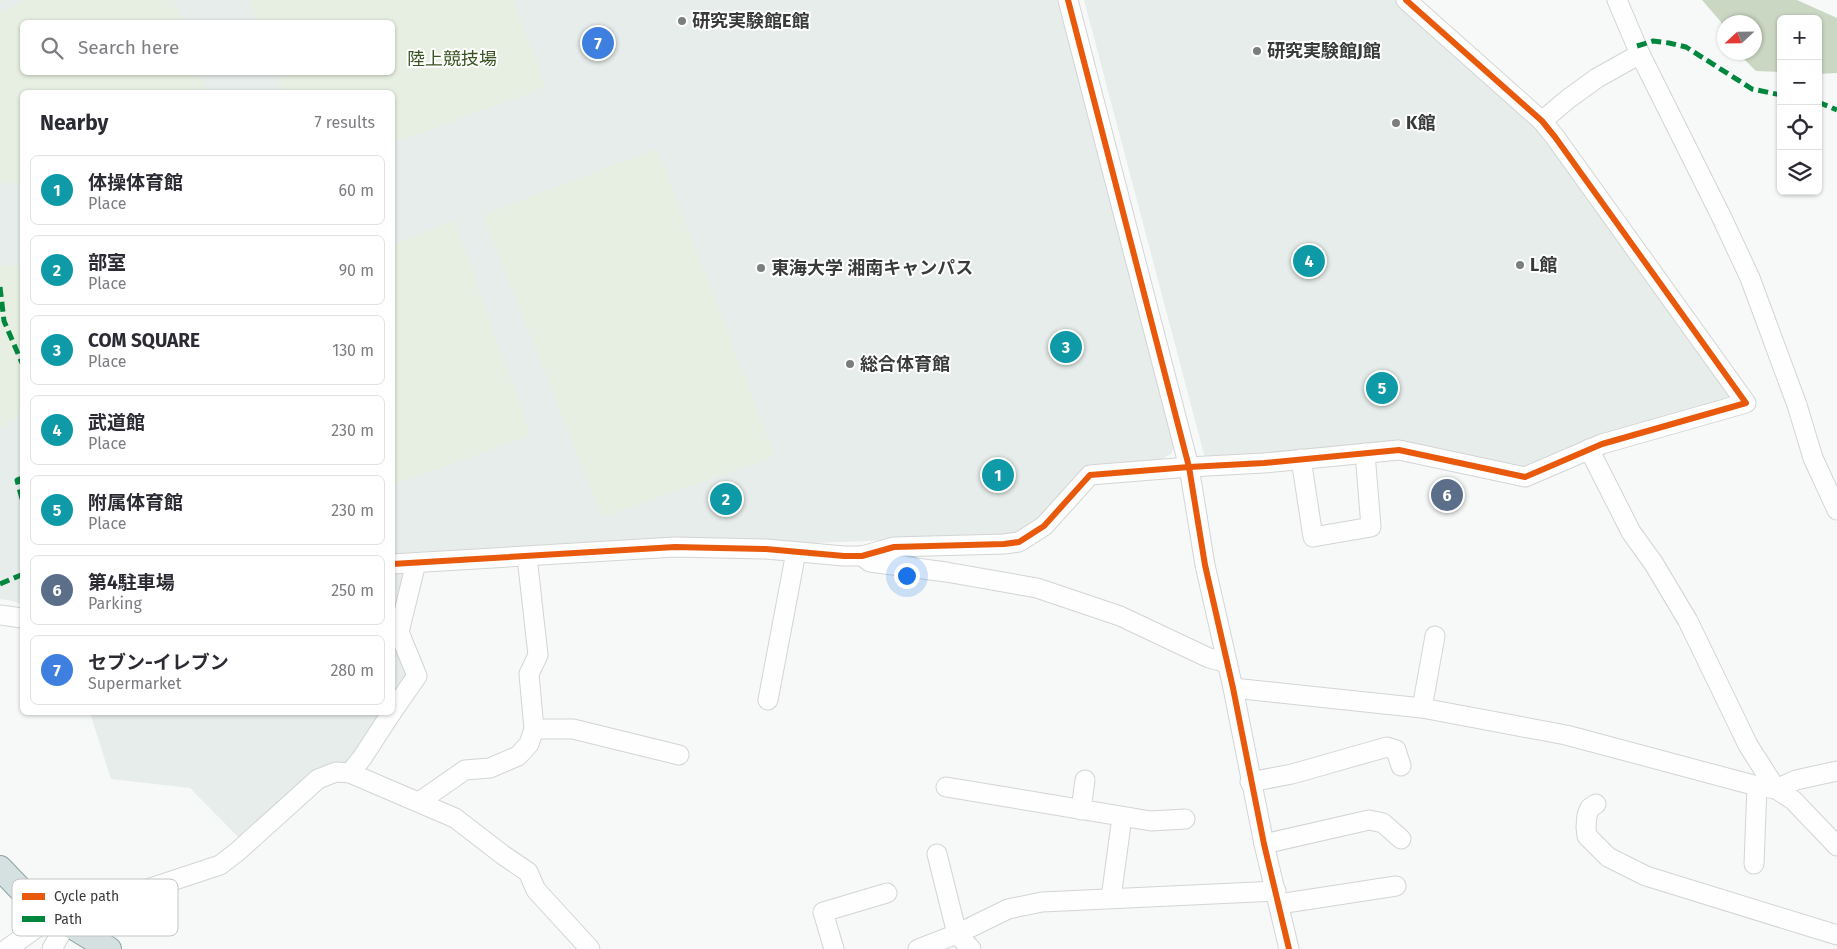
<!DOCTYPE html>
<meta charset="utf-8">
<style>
body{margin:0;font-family:"Fira Sans","Noto Sans JP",sans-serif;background:#f7f7f7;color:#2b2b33}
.controls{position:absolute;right:15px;top:15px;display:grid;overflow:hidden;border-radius:8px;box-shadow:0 1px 4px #0004}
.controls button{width:45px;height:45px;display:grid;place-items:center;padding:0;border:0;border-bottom:1px solid #e1e1e2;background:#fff;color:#2b2b33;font:25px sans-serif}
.compass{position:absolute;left:1717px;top:15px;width:45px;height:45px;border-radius:50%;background:#fff;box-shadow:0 1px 4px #0004;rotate:248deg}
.you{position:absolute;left:906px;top:575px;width:18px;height:18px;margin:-12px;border:4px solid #fff;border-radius:50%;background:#1a73e8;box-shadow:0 0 0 8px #1a73e833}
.badge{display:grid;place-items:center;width:32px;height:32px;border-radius:50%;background:#7c7e7c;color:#fff;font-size:16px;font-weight:700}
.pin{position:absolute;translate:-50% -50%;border:2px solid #fff;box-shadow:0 1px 5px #0006}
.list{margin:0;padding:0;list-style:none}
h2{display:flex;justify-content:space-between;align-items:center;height:65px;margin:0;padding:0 20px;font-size:21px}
h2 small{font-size:16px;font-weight:400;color:#7c7c81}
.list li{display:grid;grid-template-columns:32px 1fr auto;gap:15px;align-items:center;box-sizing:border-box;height:70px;margin:0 10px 10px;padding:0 10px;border:1px solid #e1e1e2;border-radius:8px}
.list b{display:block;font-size:19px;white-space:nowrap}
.list p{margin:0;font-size:16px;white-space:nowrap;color:#7c7c81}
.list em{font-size:16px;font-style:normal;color:#7c7c81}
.icon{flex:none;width:28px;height:28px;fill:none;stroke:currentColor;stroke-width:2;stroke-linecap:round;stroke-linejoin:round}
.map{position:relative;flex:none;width:1837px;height:949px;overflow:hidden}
.search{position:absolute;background:#fff;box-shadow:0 1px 4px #0004;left:20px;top:20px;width:375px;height:55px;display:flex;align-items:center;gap:12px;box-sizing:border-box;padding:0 18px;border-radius:8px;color:#7c7c81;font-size:19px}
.panel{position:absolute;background:#fff;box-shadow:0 1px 4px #0004;left:20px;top:90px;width:375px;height:625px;border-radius:8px}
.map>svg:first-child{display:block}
</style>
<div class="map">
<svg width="1837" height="949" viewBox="0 0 1837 949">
<rect width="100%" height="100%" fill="#f7f9f8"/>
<g fill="#e6edea" fill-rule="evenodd">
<path d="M0,0h1057l119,444 -5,10 -9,5 -72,11 -52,52 -16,10 -19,4 -191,7 -138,-4 -281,17 -1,-464h-370v512l-14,-4 -8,-1zM22,22h370v50h-370z"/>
<polygon points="1084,0 1396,0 1538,121 1733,390 1727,407 1530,470 1397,444 1205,458"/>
<polygon points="412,571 398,617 418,670 370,759 344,766 243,842 190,788 111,779 90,713 392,712 393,573"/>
</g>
<g fill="#e6efe1">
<polygon points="22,0 174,0 182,22 22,22 22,72 200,73 207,92 22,92 22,185 0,182 0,12 8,10"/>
<polygon points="250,0 513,0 545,87 393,143 392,92 284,92 277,73 392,72 392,22 258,22"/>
<polygon points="657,149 775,456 602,517 483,215"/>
<polygon points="454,221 531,435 393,485 393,244"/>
<polygon points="0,265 22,265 22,411 0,430"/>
</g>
<polygon fill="#cad7c3" points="1702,0 1797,0 1837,18 1837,73 1818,74 1818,19 1781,19 1781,72 1756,71 1738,53 1754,52 1754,22 1724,22 1724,31 1721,22"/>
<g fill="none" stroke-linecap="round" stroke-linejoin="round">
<g stroke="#d3d4d4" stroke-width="21">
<g id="minor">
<polyline points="1068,0 1189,467 1205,565 1233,688 1264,844 1289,949"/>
<polyline points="1617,0 1640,54 1722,218 1750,278 1797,405 1813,458 1837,510"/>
<polyline points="1542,121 1568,99 1597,78 1640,54"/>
<polyline points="1589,449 1631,532 1654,564 1688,621 1748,745 1776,789"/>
<polyline points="1301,459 1313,537 1371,527 1365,453"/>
<polyline points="862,556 870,562 946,572 1037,588 1120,616 1209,658 1227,663"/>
<polyline points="392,564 675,547 766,549 844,556 862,556 894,547 1004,544 1019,542 1044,526 1090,475 1189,467 1264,463 1399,450 1525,477 1602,444 1746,403 1555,137 1542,121 1406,0"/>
<polyline points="0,615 22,618"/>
<polyline points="1233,688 1422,708 1566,735 1757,786 1776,789 1793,800 1837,846"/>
<polyline points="768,700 796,552"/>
<polyline points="1422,708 1435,636"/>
<polyline points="392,712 417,676 399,632 416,563"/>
<polyline points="534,729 573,729 679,755"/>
<polyline points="350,773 362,758 392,712"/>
<polyline points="1250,782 1292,774 1387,747 1396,750 1401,766"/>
<polyline points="946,787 1151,821 1185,819"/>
<polyline points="1776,789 1796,780 1837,771"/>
<polyline points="419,802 465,770 490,768 518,756 529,744 534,729 529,674 538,655 527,557"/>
<polyline points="1596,804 1590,808 1587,815 1586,827 1587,836 1608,857 1646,876 1837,935"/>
<polyline points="1081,810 1085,780"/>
<polyline points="1264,844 1369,820 1383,823 1401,839"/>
<polyline points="937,854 957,934 971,949"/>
<polyline points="1754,864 1757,786"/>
<polyline points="1111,898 1122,817"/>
<polyline points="1279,904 1396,886"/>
<polyline points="7,949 43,923 50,913"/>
<polyline points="52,949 66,924 87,909 220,865 237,852 318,779 336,772 350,773 455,818 503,855 528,872 536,890 590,949"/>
<polyline points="834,949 823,912 887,893"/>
<polyline points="918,949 957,934 1008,909 1042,902 1276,891"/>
</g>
</g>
<g stroke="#8da3a2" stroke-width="26">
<polyline id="major" points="0,868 22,891 50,913 109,949"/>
</g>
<use href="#minor" stroke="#fefefe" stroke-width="19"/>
<use href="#major" stroke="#d5e0e0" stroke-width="24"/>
<g stroke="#00873e" stroke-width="5" stroke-dasharray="10 5" stroke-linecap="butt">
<polyline points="1637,46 1653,41 1669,43 1686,47 1752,89 1781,95"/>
<polyline points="1818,102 1837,110"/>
<polyline points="0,287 4,321 22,363"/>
<polyline points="22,478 17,480 22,499"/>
<polyline points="0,584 21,575"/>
</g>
<g stroke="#fff" stroke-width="9">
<g id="cycleway">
<polyline points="1068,0 1189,467 1205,565 1233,688 1264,844 1289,949"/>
<polyline points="392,564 675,547 766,549 844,556 862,556 894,547 1004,544 1019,542 1044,526 1090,475 1189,467 1264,463 1399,450 1525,477 1602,444 1746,403 1555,137 1542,121 1406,0"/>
</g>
</g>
<use href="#cycleway" stroke="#e8590c" stroke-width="6"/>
</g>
<g fill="#7c7e7c" stroke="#fff" stroke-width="2">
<circle cx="682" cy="21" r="5"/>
<circle cx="1257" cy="51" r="5"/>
<circle cx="1396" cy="123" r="5"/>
<circle cx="1520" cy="265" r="5"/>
<circle cx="761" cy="268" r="5"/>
<circle cx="850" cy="364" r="5"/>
</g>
<g text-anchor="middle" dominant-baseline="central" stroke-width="4" stroke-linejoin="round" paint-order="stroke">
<g font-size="18" font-weight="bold" fill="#393b3a" stroke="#fff" text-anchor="start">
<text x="692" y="21">研究実験館E館</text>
<text x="1267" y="51">研究実験館J館</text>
<text x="1406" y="123">K館</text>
<text x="1530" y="265">L館</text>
<text x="771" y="268">東海大学 湘南キャンパス</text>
<text x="860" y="364">総合体育館</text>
</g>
<g font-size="18" fill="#37531f" stroke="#fff">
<text x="452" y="59">陸上競技場</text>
</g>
</g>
<rect x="12" y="879" width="166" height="57" rx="8" fill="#fff" stroke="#c4c4c4" stroke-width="1"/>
<rect x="22" y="893" width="23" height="7" fill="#e8590c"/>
<rect x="22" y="916" width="23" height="6" fill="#00873e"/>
<g font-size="14" fill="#393b3a">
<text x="54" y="901">Cycle path</text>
<text x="54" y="924">Path</text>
</g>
</svg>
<div class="controls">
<button>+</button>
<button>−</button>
<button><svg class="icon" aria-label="locate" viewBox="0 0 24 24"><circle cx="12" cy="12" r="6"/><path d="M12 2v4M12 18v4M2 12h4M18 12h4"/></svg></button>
<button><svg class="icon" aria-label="layers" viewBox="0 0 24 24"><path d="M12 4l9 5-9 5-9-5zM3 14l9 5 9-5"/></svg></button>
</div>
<svg class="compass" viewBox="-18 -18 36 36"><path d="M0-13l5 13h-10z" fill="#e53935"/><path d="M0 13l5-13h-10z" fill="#7c7c81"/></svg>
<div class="you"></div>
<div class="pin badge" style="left:998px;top:475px;background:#0f9aa8">1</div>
<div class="pin badge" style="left:726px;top:499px;background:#0f9aa8">2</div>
<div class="pin badge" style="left:1066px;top:347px;background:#0f9aa8">3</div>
<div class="pin badge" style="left:1309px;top:261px;background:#0f9aa8">4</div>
<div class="pin badge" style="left:1382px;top:388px;background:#0f9aa8">5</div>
<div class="pin badge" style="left:1447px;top:495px;background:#5c6f8a">6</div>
<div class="pin badge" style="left:598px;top:43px;background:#3f7fe0">7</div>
<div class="search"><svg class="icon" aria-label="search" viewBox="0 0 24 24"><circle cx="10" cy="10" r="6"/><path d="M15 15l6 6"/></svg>Search here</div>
<section class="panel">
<h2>Nearby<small>7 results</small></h2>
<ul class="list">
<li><span class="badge" style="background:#0f9aa8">1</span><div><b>体操体育館</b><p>Place</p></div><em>60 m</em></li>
<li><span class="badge" style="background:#0f9aa8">2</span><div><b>部室</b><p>Place</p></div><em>90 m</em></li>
<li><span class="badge" style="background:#0f9aa8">3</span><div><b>COM SQUARE</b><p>Place</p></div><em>130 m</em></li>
<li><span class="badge" style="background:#0f9aa8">4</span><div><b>武道館</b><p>Place</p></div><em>230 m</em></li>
<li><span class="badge" style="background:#0f9aa8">5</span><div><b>附属体育館</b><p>Place</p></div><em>230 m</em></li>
<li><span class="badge" style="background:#5c6f8a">6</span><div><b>第4駐車場</b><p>Parking</p></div><em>250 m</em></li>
<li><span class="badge" style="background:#3f7fe0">7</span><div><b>セブン-イレブン</b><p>Supermarket</p></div><em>280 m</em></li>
</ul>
</section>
</div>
